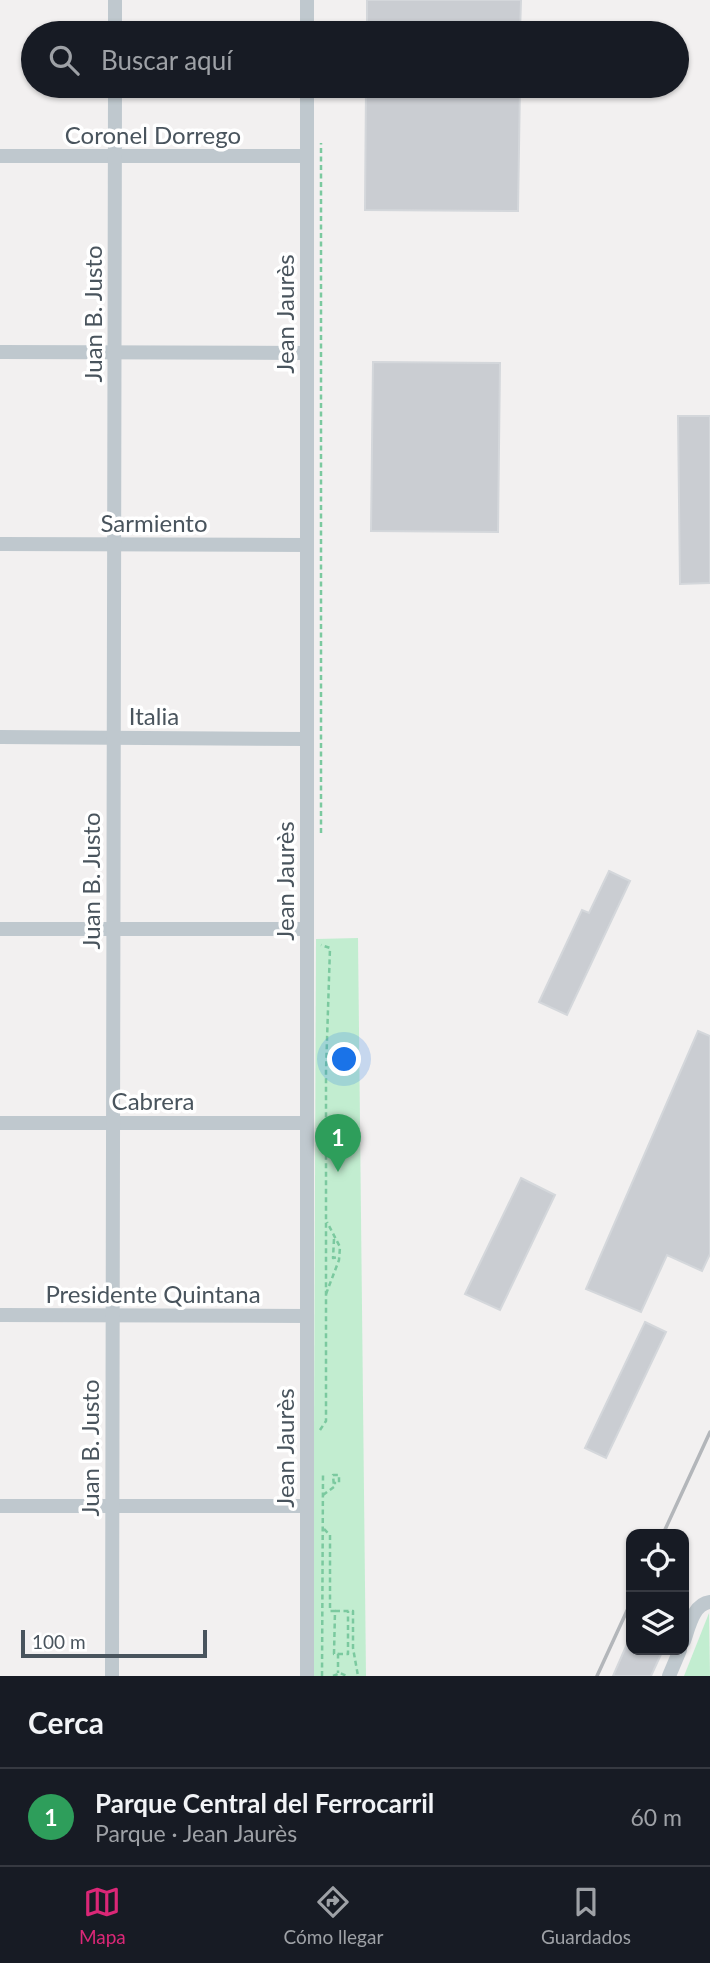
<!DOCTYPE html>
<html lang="es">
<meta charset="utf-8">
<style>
body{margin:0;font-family:Lato,sans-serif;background:#20242c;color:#f1f3f6}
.controls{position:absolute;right:21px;bottom:21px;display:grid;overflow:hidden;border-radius:14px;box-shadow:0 2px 5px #0004}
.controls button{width:63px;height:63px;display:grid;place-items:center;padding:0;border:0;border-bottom:2px solid #363941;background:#171b24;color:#f1f3f6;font:35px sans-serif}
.scale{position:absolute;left:21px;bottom:18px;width:186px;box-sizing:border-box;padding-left:7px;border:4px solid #49545d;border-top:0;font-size:19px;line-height:24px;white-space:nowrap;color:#49545d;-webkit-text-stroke:5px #fff;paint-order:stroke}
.you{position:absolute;left:345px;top:1060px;width:24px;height:24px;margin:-18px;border:5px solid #fff;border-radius:50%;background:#1a73e8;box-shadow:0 0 0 10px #1a73e833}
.badge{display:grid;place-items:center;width:46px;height:46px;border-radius:50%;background:#db2777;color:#fff;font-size:23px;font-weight:700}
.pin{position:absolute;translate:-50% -58px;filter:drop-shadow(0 2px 4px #0008)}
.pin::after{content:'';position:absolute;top:37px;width:24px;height:21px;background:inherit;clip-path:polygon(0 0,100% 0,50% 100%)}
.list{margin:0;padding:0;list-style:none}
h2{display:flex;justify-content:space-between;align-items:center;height:91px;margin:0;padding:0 28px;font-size:30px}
h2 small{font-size:23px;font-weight:400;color:#9ea1a6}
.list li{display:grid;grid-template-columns:46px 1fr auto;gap:21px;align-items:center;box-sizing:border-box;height:98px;padding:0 28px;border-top:2px solid #363941}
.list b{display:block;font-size:26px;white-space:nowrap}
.list p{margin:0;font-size:23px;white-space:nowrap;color:#9ea1a6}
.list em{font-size:23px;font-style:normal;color:#9ea1a6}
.icon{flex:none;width:38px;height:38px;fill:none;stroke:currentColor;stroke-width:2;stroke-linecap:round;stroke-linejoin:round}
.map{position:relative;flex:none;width:710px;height:1676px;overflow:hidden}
.search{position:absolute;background:#171b24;box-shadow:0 2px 5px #0004;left:21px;right:21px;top:21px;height:77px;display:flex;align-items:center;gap:18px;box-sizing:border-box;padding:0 24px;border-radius:38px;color:#9ea1a6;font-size:26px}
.sheet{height:189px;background:#171b24}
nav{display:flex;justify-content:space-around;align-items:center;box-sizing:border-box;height:98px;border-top:2px solid #363941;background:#171b24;font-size:19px;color:#9ea1a6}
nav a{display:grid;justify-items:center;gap:4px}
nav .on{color:#db2777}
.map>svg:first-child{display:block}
</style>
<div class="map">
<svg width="710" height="1676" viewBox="0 0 710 1676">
<rect width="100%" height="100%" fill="#f2f0f0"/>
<g fill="#c2edd0">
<polygon points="358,938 366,1676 313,1676 316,939"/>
<polygon points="709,1613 710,1676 684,1676"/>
</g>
<g fill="#cacdd2" stroke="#d4d7db" stroke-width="2">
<polygon points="367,0 521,0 520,33 367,33"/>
<polygon points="366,86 520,86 518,211 365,210"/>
<polygon points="373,362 500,363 498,532 371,531"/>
<polygon points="678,416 710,416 710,583 680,584"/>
<polygon points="609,871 630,881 567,1015 539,1002 582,910 589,913"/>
<polygon points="698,1031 710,1036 710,1254 702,1271 667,1255 641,1312 586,1289"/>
<polygon points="521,1178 555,1195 500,1310 465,1294"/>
<polygon points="645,1322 666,1332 606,1458 585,1448"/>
<polygon points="631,1635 631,1650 663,1650 651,1676 613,1676"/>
</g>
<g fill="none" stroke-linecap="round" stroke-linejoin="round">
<g stroke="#7bc99f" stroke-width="2.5" stroke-dasharray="5 3.5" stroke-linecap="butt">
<polyline points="321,833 321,143"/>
<polyline points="334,1239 333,1258 339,1257"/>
<polyline points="326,1294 339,1260 340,1247 327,1222"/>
<polyline points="320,1430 326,1421 326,1071 330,948 321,945"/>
<polyline points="323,1495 334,1487 333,1475 339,1475 339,1483 334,1483"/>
<polyline points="324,1529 330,1535 330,1611 335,1611 334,1654 338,1654 338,1673"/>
<polyline points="335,1611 353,1611 353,1648 358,1676"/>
<polyline points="338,1654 348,1654 348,1611"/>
<polyline points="322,1676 323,1475"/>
<polyline points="333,1676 340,1673 347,1676"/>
</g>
<g stroke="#bfc8ce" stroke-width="14">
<polyline points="115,33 115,0"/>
<polyline points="307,33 307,0"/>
<polyline points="0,156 307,156"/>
<polyline points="0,352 307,353"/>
<polyline points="0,544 307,545"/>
<polyline points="0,737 307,739"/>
<polyline points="0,929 307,929"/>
<polyline points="0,1123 307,1123"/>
<polyline points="0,1315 307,1316"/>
<polyline points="0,1506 307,1506"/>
<path d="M684,1641c5,-14 9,-37 26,-39"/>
<polyline points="112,1676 115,86"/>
<polyline points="307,1676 307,86"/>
<polyline points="669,1676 680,1650"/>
</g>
<g stroke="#b3b6ba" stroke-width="3.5">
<polyline points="663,1534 710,1432"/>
<polyline points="597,1676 631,1602"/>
</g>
</g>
<g text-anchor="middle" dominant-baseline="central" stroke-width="7" stroke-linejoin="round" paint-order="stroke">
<g font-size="24" fill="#49545d" stroke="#fff">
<text x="153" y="134">Coronel Dorrego</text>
<text transform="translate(92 314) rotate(-90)">Juan B. Justo</text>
<text transform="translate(284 314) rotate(-90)">Jean Jaurès</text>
<text x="154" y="522">Sarmiento</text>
<text x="154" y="715">Italia</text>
<text transform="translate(90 881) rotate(-90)">Juan B. Justo</text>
<text transform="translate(284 881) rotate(-90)">Jean Jaurès</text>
<text x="153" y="1100">Cabrera</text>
<text x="153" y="1293">Presidente Quintana</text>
<text transform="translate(89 1448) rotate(-90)">Juan B. Justo</text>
<text transform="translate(284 1448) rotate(-90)">Jean Jaurès</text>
</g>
</g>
</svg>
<div class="controls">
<button><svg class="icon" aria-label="locate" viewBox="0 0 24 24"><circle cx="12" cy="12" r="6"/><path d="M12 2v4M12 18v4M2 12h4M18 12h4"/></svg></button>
<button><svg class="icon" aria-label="layers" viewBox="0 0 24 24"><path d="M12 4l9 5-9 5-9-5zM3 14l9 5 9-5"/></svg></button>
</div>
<div class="scale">100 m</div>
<div class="you"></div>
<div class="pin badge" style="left:338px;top:1172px;background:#2e9e5b">1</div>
<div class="search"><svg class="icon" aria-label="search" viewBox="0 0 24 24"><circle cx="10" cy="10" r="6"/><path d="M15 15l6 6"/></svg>Buscar aquí</div>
</div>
<section class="sheet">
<h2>Cerca<small></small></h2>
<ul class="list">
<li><span class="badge" style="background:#2e9e5b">1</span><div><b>Parque Central del Ferrocarril</b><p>Parque · Jean Jaurès</p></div><em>60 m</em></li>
</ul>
</section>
<nav>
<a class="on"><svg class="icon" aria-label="map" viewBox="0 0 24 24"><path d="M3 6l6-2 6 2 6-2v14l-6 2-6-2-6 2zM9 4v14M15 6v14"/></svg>Mapa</a>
<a><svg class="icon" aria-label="directions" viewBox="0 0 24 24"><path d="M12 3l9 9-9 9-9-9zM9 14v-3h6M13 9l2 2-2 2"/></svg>Cómo llegar</a>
<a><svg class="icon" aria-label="saved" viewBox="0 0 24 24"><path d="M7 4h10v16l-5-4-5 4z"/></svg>Guardados</a>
</nav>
